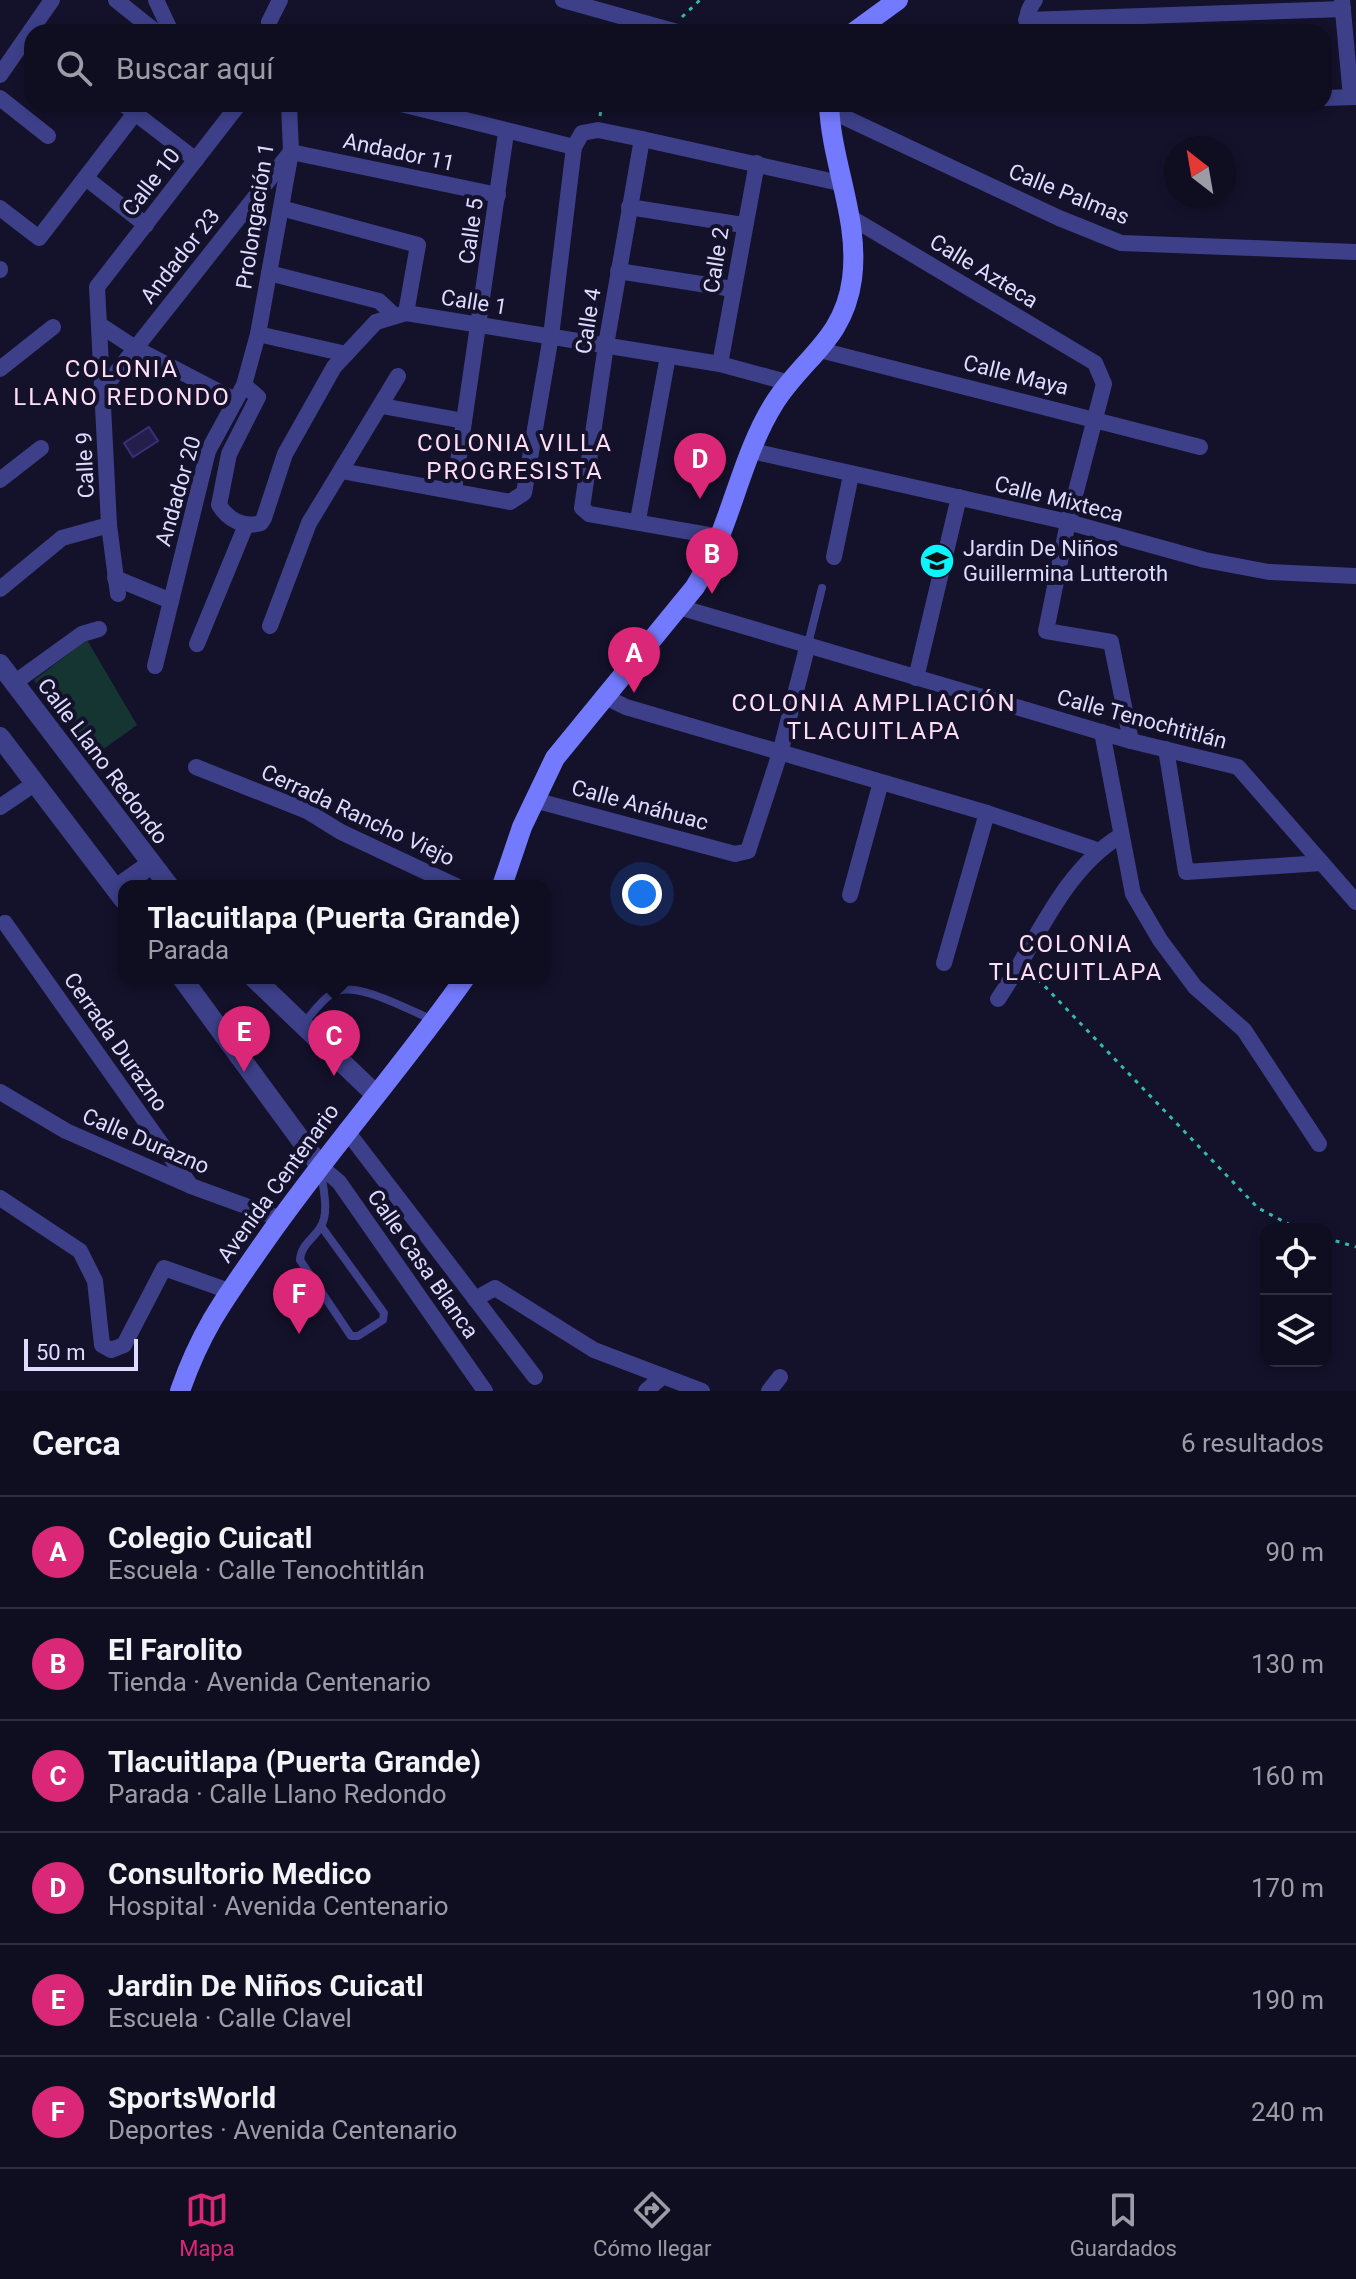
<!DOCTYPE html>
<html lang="es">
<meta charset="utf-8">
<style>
body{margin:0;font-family:Roboto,sans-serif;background:#1d1b2d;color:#f1f3f6}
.controls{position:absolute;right:24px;bottom:24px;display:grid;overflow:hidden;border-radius:16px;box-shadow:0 4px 12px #0003}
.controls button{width:72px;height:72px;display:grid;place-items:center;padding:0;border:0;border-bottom:2px solid #2f2d3e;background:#0f0d20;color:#f1f3f6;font:40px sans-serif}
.compass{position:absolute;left:1164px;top:136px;width:72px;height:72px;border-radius:50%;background:#0f0d20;box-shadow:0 4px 12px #0003;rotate:329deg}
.scale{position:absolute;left:24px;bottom:20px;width:114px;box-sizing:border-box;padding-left:8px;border:4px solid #dddcff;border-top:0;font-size:22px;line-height:28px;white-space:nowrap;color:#dddcff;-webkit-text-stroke:6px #14112b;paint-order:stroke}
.you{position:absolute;left:642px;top:894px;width:28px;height:28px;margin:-20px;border:6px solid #fff;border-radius:50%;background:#1a73e8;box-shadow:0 0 0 12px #1a73e833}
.badge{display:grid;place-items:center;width:52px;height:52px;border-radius:50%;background:#db2777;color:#fff;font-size:26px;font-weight:700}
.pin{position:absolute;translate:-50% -66px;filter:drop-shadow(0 2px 4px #0008)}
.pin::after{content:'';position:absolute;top:42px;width:28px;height:24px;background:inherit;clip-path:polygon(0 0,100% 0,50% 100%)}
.popup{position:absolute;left:118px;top:880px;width:432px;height:104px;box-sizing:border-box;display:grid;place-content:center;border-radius:16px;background:#0f0d20;filter:drop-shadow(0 2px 6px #0005);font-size:26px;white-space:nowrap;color:#9b9ca5}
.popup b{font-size:30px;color:#f1f3f6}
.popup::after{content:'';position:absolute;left:50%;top:100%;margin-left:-16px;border:16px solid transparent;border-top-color:#0f0d20}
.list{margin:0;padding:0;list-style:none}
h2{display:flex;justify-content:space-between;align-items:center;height:104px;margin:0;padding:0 32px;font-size:34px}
h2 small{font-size:26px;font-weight:400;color:#9b9ca5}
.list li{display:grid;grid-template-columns:52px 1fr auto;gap:24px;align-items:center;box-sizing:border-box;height:112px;padding:0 32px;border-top:2px solid #2f2d3e}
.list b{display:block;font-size:30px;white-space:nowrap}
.list p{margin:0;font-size:26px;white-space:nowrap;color:#9b9ca5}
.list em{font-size:26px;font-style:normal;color:#9b9ca5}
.icon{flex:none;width:44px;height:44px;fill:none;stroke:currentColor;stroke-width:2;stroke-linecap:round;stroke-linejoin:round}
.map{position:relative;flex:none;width:1356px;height:1391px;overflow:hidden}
.search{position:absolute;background:#0f0d20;box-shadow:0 4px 12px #0003;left:24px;right:24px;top:24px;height:88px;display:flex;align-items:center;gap:20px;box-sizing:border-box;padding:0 28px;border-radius:24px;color:#9b9ca5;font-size:30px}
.sheet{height:776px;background:#0f0d20}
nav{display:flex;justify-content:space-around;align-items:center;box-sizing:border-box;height:112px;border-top:2px solid #2f2d3e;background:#0f0d20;font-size:22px;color:#9b9ca5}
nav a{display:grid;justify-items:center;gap:4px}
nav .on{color:#db2777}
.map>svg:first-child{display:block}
</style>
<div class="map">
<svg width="1356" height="1391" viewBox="0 0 1356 1391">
<rect width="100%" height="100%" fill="#14112b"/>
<polygon fill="#143531" points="87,640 137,725 91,758 34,680"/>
<polygon fill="#241e4c" stroke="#393077" stroke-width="2" points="149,427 158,441 133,457 124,443"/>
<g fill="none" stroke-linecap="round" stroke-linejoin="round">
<g stroke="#32bcaa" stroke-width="3" stroke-dasharray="4 6" stroke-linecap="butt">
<polyline points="682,17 700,0"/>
<polyline points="600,116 602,104"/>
<polyline points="1031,972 1258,1208 1298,1229"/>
<polyline points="1326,1238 1356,1247"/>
</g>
<g stroke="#3d4089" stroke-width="8">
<polyline points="808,644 822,588"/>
<path d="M303,1024c9,-10 18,-24 30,-31 22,-14 77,18 100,27"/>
<path d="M321,1171c2,18 9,42 -1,57 -8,12 -19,17 -20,32l51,76h7l25,-16 1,-7 -63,-87"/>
</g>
<g stroke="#3d4089" stroke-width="16">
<polyline points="116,0 156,32"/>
<polyline points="156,0 171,32"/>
<polyline points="563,0 677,32"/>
<polyline points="1342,0 1351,97"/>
<polyline points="1026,20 1343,9"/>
<polyline points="269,22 280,0"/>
<path d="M1032,32c-7,-13 -6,-20 3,-32"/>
<polyline points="0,75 52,0"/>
<polyline points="0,98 48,136"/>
<polyline points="1324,98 1356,97"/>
<polyline points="123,104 196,160"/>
<polyline points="401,104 574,147"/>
<polyline points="829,110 1059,218 1121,243 1356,252"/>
<polyline points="642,139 606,345 582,508 589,514 720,537"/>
<polyline points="291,152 498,195"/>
<polyline points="87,179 146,225"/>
<polyline points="629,207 743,225"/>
<polyline points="0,208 39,238 142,104"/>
<polyline points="281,208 418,245 406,313"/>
<polyline points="850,217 1095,363 1104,384 1068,522 1046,631 1111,642 1131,741"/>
<polyline points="0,270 0,269"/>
<polyline points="618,271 733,289"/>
<polyline points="269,273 379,301 395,316"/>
<polyline points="100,325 135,348 235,400"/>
<polyline points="258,334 346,354"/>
<polyline points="820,350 1200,447"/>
<polyline points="720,364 757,163"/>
<polyline points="0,369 53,327"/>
<path d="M244,385l14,12 -29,57 -10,51c9,15 25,23 42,18l3,-5 21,-64 49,-87 42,-45 30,-9 314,51 70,19"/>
<polyline points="104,388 290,153"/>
<polyline points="382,406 464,421"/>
<polyline points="752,451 1068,522 1205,560 1269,572 1356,576"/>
<polyline points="341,471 510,502 524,493 551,336 574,147 582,133 598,130 642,139 844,184"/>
<polyline points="0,480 41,448"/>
<polyline points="454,490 506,133"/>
<polyline points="638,520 668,356"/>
<polyline points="834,557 851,475"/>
<polyline points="115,578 171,601"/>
<polyline points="0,589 62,538 109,525"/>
<polyline points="118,594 109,525 97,287 239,104"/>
<polyline points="679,607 1131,741 1238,767 1356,902"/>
<polyline points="270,626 309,523 398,376"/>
<polyline points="197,644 246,525"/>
<polyline points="155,666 208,451 244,385 258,334 291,152 289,104"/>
<polyline points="916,678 959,497"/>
<polyline points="14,683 82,634 99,629"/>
<polyline points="603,696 626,707 987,813 1097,850"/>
<polyline points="1102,732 1133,894 1160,940 1195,987 1244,1030 1319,1144"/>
<polyline points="1166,749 1186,872 1322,863"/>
<polyline points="196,767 307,811 341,832 456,886"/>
<polyline points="534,800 735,854 748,851 780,753 808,644"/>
<polyline points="0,807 34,784"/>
<polyline points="850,895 881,782"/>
<polyline points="5,923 191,1186"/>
<polyline points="944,963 987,813"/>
<path d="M998,999c38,-55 63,-127 122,-163"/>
<polyline points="0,1092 66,1131 191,1186 281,1219"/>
<polyline points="346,1130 535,1377"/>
<polyline points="320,1166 339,1182 485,1391"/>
<polyline points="0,1198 80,1251 95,1281 102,1345 111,1350 124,1345 164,1268 229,1291"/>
<polyline points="475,1299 495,1288 594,1350 702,1391"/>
<polyline points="646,1391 663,1376"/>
<polyline points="769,1391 780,1377"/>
</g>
<g stroke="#3d4089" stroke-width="20">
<polyline points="0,664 169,886"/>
<polyline points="0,737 124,900"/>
<polyline points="116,889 150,865"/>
<polyline points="182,978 320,1166"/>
<polyline points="254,978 374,1093"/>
</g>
<g stroke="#747afd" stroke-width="20">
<polyline points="854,32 898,0"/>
<path d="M502,886l20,-59 33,-69 140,-171c36,-58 44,-128 80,-185 29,-45 69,-63 77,-123 8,-60 -21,-116 -23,-175"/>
<path d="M180,1391c22,-63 46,-94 83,-147 64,-92 138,-175 202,-266"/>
</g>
</g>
<defs>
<g id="school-disc" transform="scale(1.8)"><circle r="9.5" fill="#0af5fc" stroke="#14112b"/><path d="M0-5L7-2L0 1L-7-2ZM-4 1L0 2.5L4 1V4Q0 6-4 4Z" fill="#111"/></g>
</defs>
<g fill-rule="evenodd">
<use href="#school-disc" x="937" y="561"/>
</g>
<g text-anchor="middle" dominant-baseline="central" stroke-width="8" stroke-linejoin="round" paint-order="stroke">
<g font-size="22" fill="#dddcff" stroke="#14112b">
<text transform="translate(399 152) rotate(12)">Andador 11</text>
<text transform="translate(151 182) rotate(-52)">Calle 10</text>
<text transform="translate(1069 194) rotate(22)">Calle Palmas</text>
<text transform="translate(255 216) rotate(-81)">Prolongación 1</text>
<text transform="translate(471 231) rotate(-82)">Calle 5</text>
<text transform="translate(180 256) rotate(-52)">Andador 23</text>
<text transform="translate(716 260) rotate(-81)">Calle 2</text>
<text transform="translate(984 271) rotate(31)">Calle Azteca</text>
<text transform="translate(474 302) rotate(9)">Calle 1</text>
<text transform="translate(588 321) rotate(-81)">Calle 4</text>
<text transform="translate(1016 375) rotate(14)">Calle Maya</text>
<text transform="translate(85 465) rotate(-92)">Calle 9</text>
<text transform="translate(178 491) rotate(-74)">Andador 20</text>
<text transform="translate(1059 499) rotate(14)">Calle Mixteca</text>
<text transform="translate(1142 719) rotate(15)">Calle Tenochtitlán</text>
<text transform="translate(103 761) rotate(53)">Calle Llano Redondo</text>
<text transform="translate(640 805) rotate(15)">Calle Anáhuac</text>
<text transform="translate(358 815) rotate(25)">Cerrada Rancho Viejo</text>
<text transform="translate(116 1042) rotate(55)">Cerrada Durazno</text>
<text transform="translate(146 1141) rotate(23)">Calle Durazno</text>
<text transform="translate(278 1183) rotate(-54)">Avenida Centenario</text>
<text transform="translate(423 1264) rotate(55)">Calle Casa Blanca</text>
</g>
<g font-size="22" fill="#dddcff" stroke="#14112b" text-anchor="start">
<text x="963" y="548">Jardin De Niños<tspan x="963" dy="25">Guillermina Lutteroth</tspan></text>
</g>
<g font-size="24" letter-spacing="2" fill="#ffdef5" stroke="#14112b">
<text x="122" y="369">COLONIA<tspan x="122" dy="28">LLANO REDONDO</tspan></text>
<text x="515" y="443">COLONIA VILLA<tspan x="515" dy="28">PROGRESISTA</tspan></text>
<text x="874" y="703">COLONIA AMPLIACIÓN<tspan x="874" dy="28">TLACUITLAPA</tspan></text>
<text x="1076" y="944">COLONIA<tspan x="1076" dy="28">TLACUITLAPA</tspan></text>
</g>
</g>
</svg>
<div class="controls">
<button><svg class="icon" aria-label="locate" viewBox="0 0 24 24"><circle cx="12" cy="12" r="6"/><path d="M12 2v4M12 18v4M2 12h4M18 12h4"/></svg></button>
<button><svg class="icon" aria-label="layers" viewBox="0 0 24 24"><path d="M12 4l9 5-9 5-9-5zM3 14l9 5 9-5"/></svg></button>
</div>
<svg class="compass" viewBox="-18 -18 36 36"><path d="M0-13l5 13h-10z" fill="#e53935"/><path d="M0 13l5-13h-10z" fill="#9b9ca5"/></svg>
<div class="scale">50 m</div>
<div class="you"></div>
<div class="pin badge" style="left:634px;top:693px">A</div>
<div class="pin badge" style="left:712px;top:594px">B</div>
<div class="pin badge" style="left:334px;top:1076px">C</div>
<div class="popup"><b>Tlacuitlapa (Puerta Grande)</b>Parada</div>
<div class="pin badge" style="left:700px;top:499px">D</div>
<div class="pin badge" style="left:244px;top:1072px">E</div>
<div class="pin badge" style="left:299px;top:1334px">F</div>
<div class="search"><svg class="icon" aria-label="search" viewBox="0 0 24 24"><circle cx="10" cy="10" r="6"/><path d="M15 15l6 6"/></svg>Buscar aquí</div>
</div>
<section class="sheet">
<h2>Cerca<small>6 resultados</small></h2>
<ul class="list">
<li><span class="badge">A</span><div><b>Colegio Cuicatl</b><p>Escuela · Calle Tenochtitlán</p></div><em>90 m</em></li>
<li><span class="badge">B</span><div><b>El Farolito</b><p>Tienda · Avenida Centenario</p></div><em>130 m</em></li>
<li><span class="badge">C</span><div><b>Tlacuitlapa (Puerta Grande)</b><p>Parada · Calle Llano Redondo</p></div><em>160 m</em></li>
<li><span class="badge">D</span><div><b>Consultorio Medico</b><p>Hospital · Avenida Centenario</p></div><em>170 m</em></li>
<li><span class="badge">E</span><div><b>Jardin De Niños Cuicatl</b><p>Escuela · Calle Clavel</p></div><em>190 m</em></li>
<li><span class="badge">F</span><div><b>SportsWorld</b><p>Deportes · Avenida Centenario</p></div><em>240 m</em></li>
</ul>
</section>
<nav>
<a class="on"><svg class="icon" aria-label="map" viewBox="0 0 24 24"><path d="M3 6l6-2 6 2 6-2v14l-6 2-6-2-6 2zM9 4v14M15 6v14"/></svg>Mapa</a>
<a><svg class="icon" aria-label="directions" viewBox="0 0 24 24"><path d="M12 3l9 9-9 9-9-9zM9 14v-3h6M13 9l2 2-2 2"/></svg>Cómo llegar</a>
<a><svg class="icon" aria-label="saved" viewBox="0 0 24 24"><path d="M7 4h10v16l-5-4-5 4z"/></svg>Guardados</a>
</nav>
